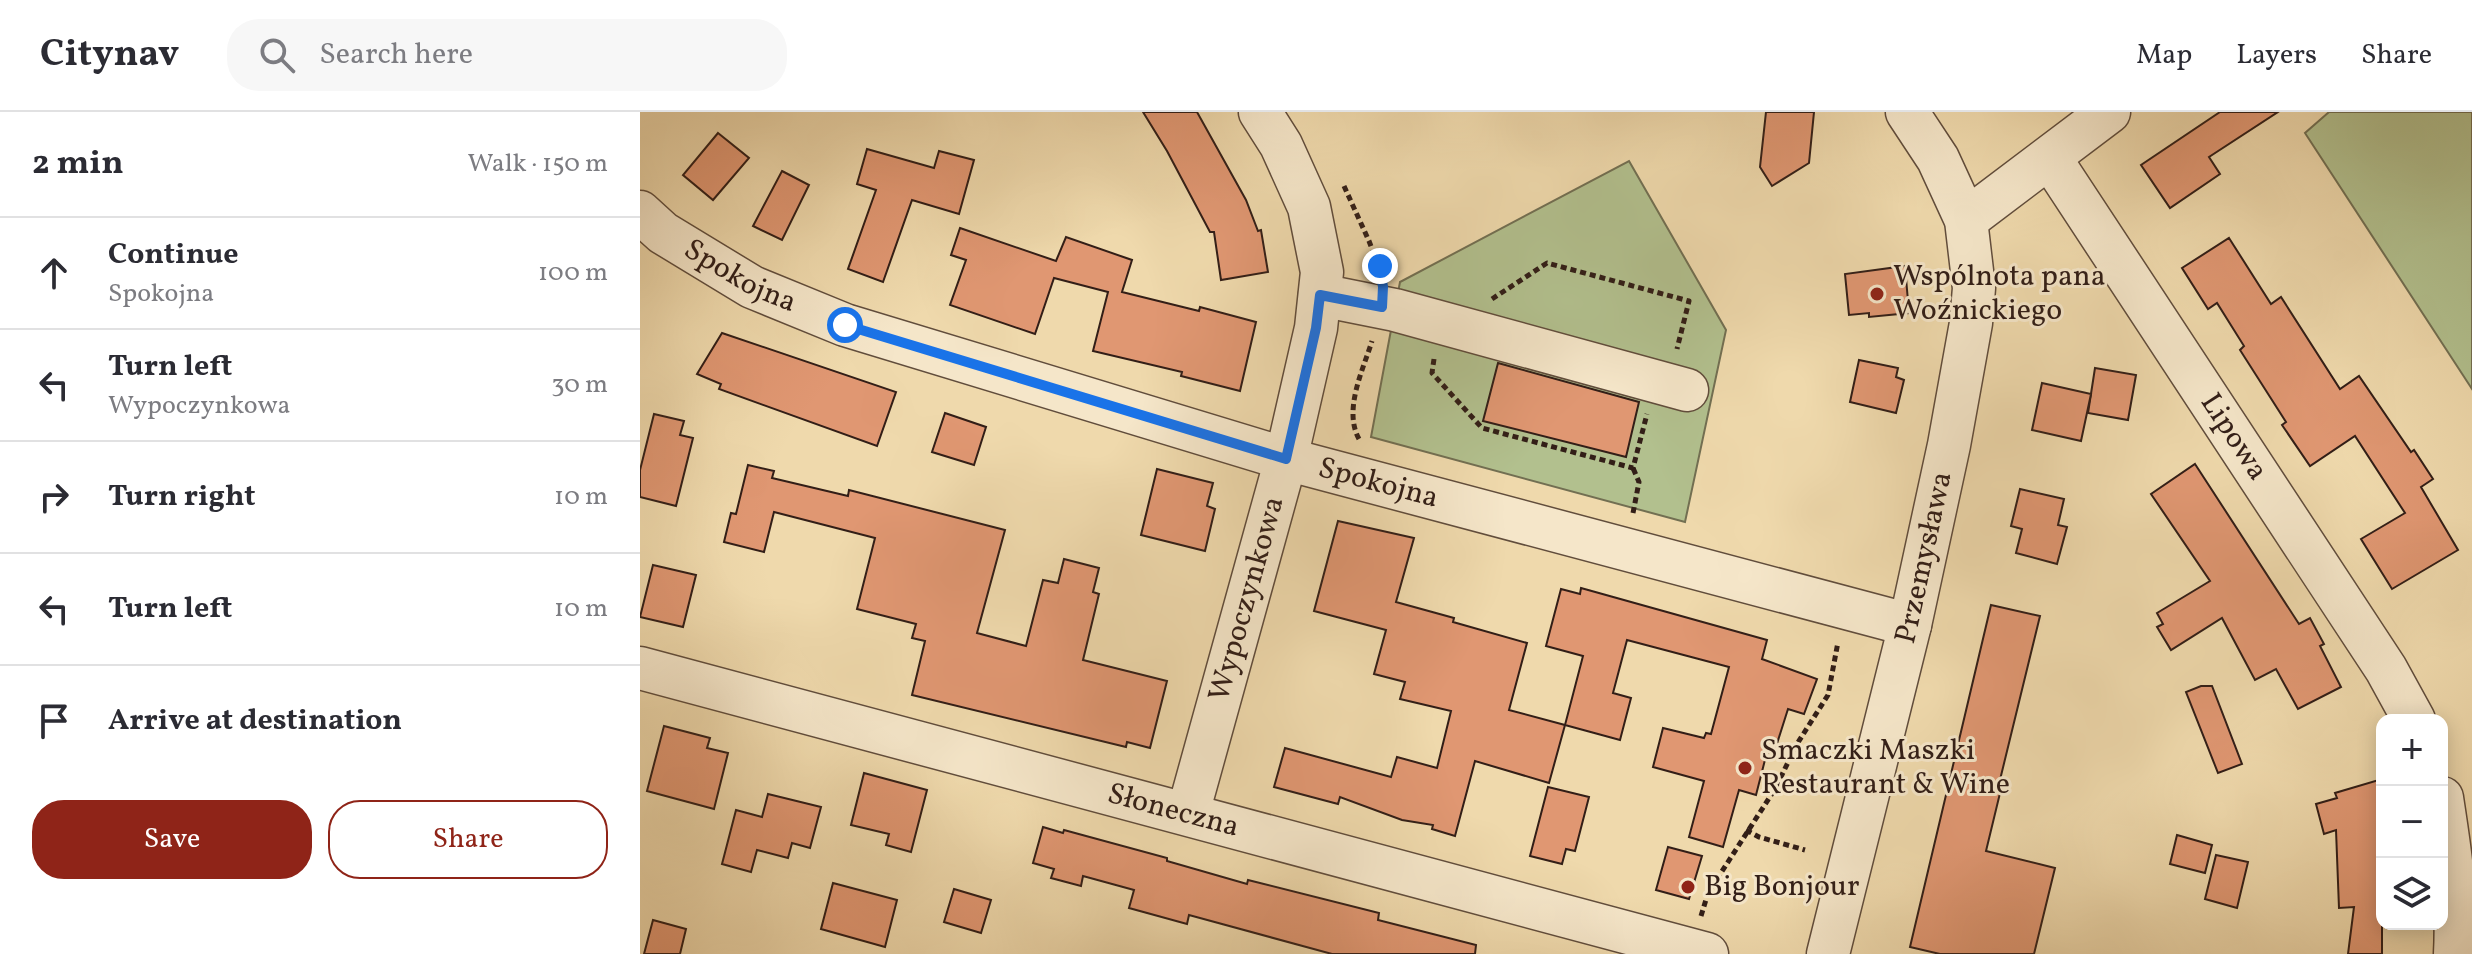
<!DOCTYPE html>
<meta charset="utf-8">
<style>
body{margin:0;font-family:Vollkorn,serif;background:#f7f7f7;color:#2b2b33}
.controls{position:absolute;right:24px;bottom:24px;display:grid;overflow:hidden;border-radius:16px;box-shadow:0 4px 20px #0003}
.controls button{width:72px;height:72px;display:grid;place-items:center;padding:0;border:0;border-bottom:2px solid #e1e1e2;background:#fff;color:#2b2b33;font:40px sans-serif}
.stop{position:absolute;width:24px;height:24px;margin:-18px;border:6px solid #1a73e8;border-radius:50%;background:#fff}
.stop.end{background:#1a73e8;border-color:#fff;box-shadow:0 2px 8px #0008}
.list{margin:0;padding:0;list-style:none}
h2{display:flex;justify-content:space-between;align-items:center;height:104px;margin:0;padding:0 32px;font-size:34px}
h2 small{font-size:26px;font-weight:400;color:#7c7c81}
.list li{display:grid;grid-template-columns:52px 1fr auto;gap:24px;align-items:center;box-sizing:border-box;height:112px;padding:0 32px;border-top:2px solid #e1e1e2}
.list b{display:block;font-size:30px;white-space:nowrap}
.list p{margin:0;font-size:26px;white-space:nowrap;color:#7c7c81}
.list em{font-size:26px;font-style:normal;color:#7c7c81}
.actions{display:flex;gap:16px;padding:24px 32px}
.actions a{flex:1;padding:18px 0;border:2px solid #8f2418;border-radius:32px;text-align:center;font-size:28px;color:#8f2418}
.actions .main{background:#8f2418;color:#fff}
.icon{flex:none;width:44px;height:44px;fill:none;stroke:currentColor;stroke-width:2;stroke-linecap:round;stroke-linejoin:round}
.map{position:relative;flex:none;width:1832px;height:842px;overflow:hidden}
header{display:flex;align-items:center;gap:48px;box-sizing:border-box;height:112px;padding:0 40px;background:#fff;border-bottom:2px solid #e1e1e2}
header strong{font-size:38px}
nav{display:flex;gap:44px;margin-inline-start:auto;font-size:28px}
.search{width:560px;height:72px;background:#f7f7f7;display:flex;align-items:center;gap:20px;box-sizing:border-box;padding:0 28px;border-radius:32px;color:#7c7c81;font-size:30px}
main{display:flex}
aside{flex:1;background:#fff}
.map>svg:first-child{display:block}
</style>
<header>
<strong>Citynav</strong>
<div class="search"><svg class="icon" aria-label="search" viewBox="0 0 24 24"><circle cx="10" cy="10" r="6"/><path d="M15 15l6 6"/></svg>Search here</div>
<nav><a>Map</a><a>Layers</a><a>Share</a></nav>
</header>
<main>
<aside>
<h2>2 min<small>Walk · 150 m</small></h2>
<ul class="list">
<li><svg class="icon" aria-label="ahead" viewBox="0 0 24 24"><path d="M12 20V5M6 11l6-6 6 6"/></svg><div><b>Continue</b><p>Spokojna</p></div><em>100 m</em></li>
<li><svg class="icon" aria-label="left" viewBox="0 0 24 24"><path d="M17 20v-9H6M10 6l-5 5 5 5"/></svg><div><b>Turn left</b><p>Wypoczynkowa</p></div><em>30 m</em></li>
<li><svg class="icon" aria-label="right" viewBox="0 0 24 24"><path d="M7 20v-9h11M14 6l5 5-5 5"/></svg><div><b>Turn right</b></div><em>10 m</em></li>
<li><svg class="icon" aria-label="left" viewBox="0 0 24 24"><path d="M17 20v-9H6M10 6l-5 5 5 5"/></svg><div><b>Turn left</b></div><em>10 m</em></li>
<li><svg class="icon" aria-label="arrive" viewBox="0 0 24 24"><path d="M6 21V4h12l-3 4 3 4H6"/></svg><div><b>Arrive at destination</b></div></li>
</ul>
<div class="actions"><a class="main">Save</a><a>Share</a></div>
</aside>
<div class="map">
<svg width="1832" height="842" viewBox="0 0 1832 842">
<rect width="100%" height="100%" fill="#efd9ac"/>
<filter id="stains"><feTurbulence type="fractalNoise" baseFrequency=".0025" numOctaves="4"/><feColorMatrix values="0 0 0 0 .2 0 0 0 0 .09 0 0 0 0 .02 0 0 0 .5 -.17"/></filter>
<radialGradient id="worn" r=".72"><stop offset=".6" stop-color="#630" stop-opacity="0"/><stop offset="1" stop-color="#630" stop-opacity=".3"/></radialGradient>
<g fill="#b2c08e" stroke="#726f52" stroke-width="2">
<polygon points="1689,0 1832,0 1832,277 1665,21"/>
<polygon points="989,49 1086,218 1045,410 731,325 760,170"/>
</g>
<g fill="#e09772" stroke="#321e17" stroke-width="2">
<polygon points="503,0 557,0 606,88 618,119 621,118 628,160 581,168 574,120 570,120 527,39"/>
<polygon points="1126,0 1174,0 1169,51 1132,74 1120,55"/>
<polygon points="1580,0 1638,0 1569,45 1580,62 1530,96 1501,53"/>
<polygon points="78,21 109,46 73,88 43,63"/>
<polygon points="227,37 294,56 299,39 334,48 319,102 272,88 243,170 208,157 236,78 217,72"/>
<polygon points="142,59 169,73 142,128 113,114"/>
<polygon points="320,116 416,149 426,125 492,148 482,180 559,199 560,195 616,210 600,279 541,264 542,260 453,239 468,180 414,166 395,222 310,193 326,148 311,143"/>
<polygon points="1589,126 1631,192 1641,185 1700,277 1719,264 1771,340 1774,338 1793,367 1781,375 1818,438 1752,477 1721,427 1765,401 1715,324 1670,354 1642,313 1646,310 1600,238 1604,234 1577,191 1568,197 1542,156"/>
<polygon points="1265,154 1269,201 1229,205 1229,201 1209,203 1205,162"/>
<polygon points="82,221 256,280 237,334 79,277 81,272 57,262"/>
<polygon points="1219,248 1258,256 1256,265 1264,268 1256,301 1210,290"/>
<polygon points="858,251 999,290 986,345 843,309"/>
<polygon points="1455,256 1496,263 1488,308 1448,301"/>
<polygon points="1402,271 1451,282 1441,329 1392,318"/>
<polygon points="305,301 346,315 334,353 292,340"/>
<polygon points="14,302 44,309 40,323 53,326 36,394 0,385 0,358"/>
<polygon points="1555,352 1659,512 1670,506 1684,532 1680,534 1701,575 1658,597 1636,557 1615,568 1582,506 1531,538 1517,515 1523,512 1517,501 1570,469 1511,382"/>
<polygon points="108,353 134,359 132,366 208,384 209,378 365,418 337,521 386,534 403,468 418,471 424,447 459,456 453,480 459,482 443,548 527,569 510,636 487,630 486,635 272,583 285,529 272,526 276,512 217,497 235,426 134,400 124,440 84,430 91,401 96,402"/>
<polygon points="517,357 573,371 567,394 575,397 565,439 501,423"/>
<polygon points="1380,377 1424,387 1418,413 1427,415 1417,452 1376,441 1382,417 1371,414"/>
<polygon points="698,409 774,426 756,490 814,506 813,510 887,531 869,598 925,613 909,671 835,649 815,724 792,717 793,713 762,708 700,685 698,692 634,675 645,636 751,665 757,645 797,656 811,599 760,587 765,570 734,562 746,518 674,499"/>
<polygon points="13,453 56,463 43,515 0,505"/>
<polygon points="941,476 1127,528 1122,547 1177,567 1164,602 1148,597 1134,641 1127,640 1116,683 1099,678 1083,735 1049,725 1064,669 1013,655 1023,616 1064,626 1066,621 1071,622 1089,555 987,528 973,581 991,586 980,628 925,613 943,544 906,534 921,477 940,482"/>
<polygon points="1351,493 1400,504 1358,676 1361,677 1346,739 1415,756 1394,842 1300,842 1270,835"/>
<polygon points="1561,574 1572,574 1602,652 1578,661 1546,580"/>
<polygon points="24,614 70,626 67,636 88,641 74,697 7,679"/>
<polygon points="224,661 287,678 271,740 246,733 249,722 211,713"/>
<polygon points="1742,667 1742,842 1708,842 1714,795 1699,796 1696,718 1684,722 1676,692 1697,686 1695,681"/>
<polygon points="908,675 949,685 935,739 926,737 922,752 890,744"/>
<polygon points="128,682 181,695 170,736 152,731 148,746 117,738 111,760 82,752 96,698 122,705"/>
<polygon points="403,715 423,721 424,718 527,746 527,749 607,772 608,768 739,801 738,808 836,833 835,842 692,842 549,803 547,812 489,796 494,778 443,764 441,774 411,766 414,757 393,751"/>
<polygon points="1537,723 1572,733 1565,761 1530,752"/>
<polygon points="1028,735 1062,744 1049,787 1016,778"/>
<polygon points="1576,743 1608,750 1597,796 1565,787"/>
<polygon points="193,771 257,788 245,835 181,817"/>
<polygon points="314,777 351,788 341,821 304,810"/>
<polygon points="13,808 46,817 40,842 4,842"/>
</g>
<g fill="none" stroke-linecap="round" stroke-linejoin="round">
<g stroke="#614d3c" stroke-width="45">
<g id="minor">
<path id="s1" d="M1410,46l336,511 28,51"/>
<path id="s2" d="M0,100l23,21 89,54 93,38 441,134 624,166"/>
<polyline points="1326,108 1469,0"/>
<polyline points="680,183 755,198 1047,278"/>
<path id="s3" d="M0,556l1067,286"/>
<path d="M1802,686c8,52 16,103 13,156"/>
<path id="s4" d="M548,701l98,-354 30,-131 6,-56 -13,-65 -28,-62 -21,-33"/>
<path id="s5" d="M1188,842l82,-329 39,-180 22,-122 3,-35 -8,-68 -28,-61 -31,-47"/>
</g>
</g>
<g stroke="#321e17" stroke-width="5" stroke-dasharray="6 4" stroke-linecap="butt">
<polyline points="704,74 729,129 741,161"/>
<polyline points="852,187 907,151 1049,189 1037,237"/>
<polyline points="794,247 792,261 842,316 993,356 1007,302"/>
<path d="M719,327c-16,-29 4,-69 13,-98"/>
<polyline points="993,401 999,370 993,356"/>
<polyline points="1106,718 1119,725 1165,738"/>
<polyline points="1061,804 1068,781 1135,677 1157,632 1188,583 1198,530"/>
</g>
<use href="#minor" stroke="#f5e6c9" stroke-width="42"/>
</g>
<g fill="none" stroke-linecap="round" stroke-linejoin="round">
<polyline stroke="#1a73e8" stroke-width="10" points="205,213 646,347 676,216 680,183 742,195 743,175 740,154"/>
</g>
<g fill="#8f2418" stroke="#f5e6c9" stroke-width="3">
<circle cx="1237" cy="182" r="8"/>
<circle cx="1105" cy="656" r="8"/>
<circle cx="1048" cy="775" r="8"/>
</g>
<g text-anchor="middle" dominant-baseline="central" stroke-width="6" stroke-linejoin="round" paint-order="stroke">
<g font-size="30" fill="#321e17" stroke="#f5e6c9">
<text stroke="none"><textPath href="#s2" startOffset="120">Spokojna</textPath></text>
<text stroke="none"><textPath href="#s1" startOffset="334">Lipowa</textPath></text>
<text stroke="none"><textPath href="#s2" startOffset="792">Spokojna</textPath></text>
<text stroke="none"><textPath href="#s5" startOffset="408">Przemysława</textPath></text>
<text stroke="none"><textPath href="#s4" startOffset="222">Wypoczynkowa</textPath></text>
<text stroke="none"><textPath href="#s3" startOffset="552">Słoneczna</textPath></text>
</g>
<g font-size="30" fill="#321e17" stroke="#f5e6c9" text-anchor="start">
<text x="1253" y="165">Wspólnota pana<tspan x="1253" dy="34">Woźnickiego</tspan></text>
<text x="1121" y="639">Smaczki Maszki<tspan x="1121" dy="34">Restaurant &amp; Wine</tspan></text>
<text x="1064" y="775">Big Bonjour</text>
</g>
</g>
<rect width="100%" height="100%" filter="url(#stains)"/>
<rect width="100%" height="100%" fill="url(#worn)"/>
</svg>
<div class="controls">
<button>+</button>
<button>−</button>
<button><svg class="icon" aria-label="layers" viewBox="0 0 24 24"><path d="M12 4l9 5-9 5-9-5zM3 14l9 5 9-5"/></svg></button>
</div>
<div class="stop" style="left:205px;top:213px"></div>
<div class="stop end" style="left:740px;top:154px"></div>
</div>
</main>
